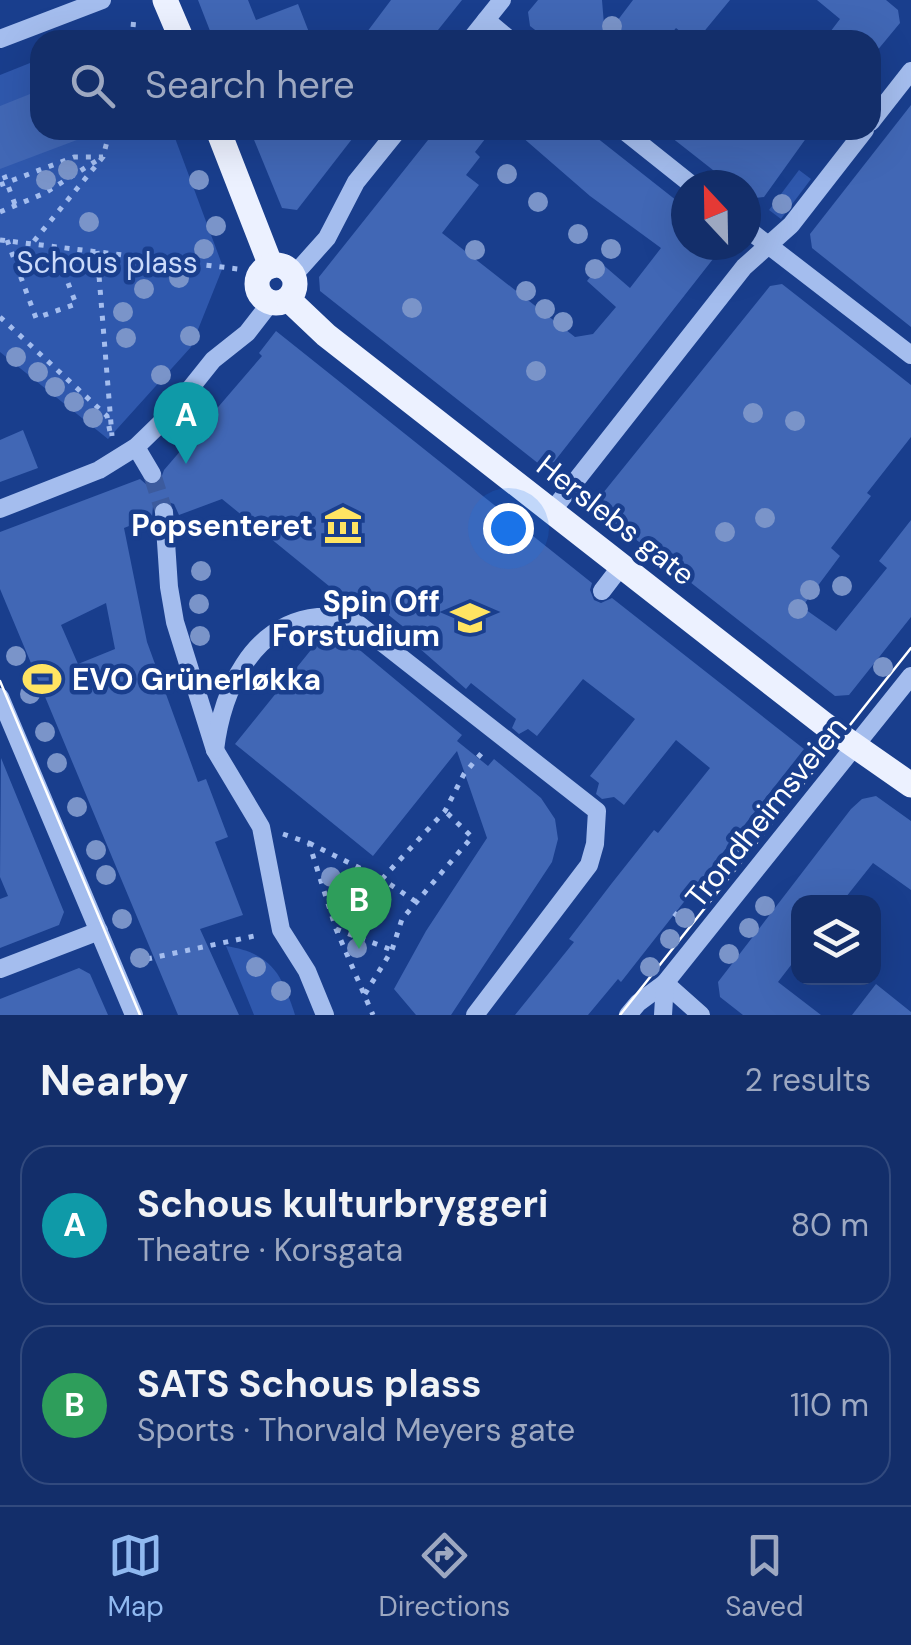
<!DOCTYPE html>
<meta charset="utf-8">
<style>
body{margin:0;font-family:"DM Sans",sans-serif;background:#203a72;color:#f1f3f6}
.controls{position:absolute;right:30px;bottom:30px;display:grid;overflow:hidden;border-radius:20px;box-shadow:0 10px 40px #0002}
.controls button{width:90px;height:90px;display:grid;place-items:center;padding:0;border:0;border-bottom:2px solid #324a7e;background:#132e6a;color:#f1f3f6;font:50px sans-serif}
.compass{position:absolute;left:671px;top:170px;width:90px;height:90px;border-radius:50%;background:#132e6a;box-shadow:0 10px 40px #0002;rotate:338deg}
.you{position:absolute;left:508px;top:528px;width:35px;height:35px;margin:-25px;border:8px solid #fff;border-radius:50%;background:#1a73e8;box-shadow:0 0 0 15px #1a73e833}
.badge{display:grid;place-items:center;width:65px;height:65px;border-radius:50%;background:#90b9f0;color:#fff;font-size:32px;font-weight:700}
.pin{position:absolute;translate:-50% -82px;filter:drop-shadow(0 2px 5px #0008)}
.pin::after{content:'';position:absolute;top:52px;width:35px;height:30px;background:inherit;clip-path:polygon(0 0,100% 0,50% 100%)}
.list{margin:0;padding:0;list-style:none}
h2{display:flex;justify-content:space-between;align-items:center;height:130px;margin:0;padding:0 40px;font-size:42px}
h2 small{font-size:32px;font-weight:400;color:#9da8c1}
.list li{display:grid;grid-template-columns:65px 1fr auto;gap:30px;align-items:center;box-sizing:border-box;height:160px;margin:0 20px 20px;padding:0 20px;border:2px solid #324a7e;border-radius:30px}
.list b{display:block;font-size:38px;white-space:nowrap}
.list p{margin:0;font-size:32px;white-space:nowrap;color:#9da8c1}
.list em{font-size:32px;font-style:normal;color:#9da8c1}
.icon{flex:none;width:55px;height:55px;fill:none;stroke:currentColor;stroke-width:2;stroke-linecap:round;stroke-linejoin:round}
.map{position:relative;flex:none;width:911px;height:1015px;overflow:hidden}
.search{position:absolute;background:#132e6a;box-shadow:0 10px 40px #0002;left:30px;right:30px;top:30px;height:110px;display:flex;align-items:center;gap:25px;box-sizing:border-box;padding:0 35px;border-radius:30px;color:#9da8c1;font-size:38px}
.sheet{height:490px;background:#132e6a}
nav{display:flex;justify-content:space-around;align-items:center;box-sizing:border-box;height:140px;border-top:2px solid #324a7e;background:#132e6a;font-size:28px;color:#9da8c1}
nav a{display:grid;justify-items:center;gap:5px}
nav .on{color:#90b9f0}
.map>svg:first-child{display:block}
</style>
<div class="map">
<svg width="911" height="1015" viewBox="0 0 911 1015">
<rect width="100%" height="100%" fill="#193e8d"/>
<g fill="#2f58ad">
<polygon points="40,59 40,130 172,130 223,267 191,347 108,439 0,352 0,75"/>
<polygon points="799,170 811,179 781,219 769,210"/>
<path d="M226,946c45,7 56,28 69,69h-41z"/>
</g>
<g fill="#4167b5" fill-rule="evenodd">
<polygon points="198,0 248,0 256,20 298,4 312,40 208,40 212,36"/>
<polygon points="391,0 462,0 430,40 361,40"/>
<polygon points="538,0 602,0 605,37 633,0 730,0 697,40 691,40 676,28 666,40 548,40 530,26 528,12"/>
<polygon points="817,0 886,0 898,10 900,23 871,58 871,40 824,40 840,19"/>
<polygon points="40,90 40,130 98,132 0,169 0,106"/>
<polygon points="911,105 911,327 812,248 810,234"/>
<polygon points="250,130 359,130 297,210 282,208"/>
<polygon points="436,130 492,130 475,152 480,157 466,175 479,185 442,233 575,337 593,334 616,307 587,281 601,263 630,288 661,248 590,196 514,130 587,130 686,208 686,245 724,245 554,462 539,464 320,291 319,277"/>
<polygon points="662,130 812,130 764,197 746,199 746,185 732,185"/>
<polygon points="782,284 911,385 911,437 867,493 871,496 831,548 840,556 802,607 836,631 887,568 879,561 911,520 911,617 849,695 835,696 601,512 599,498 770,286"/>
<path d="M276,331l316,252 -2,7 4,10 7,3 11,-5 192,151 -183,233 -3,-3 -30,36h-73l59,-73 -5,-3 43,-56 42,-53 4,3 52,-65 -34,-28 -52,65 -10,-8 -12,2 -6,-5 3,-11 -9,-7 45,-57 -52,-40 -46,57 -9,-7 -9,5 -7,-6 4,-9 -45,-36 -5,6 -64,-56 4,-4 -41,-33 -9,12 -134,-109 -43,16 -5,-11 -12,-4 -9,6 -1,11 -28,11 23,114 51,140 8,-3 22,58 -13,5 28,73 -43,14 39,86h-61l-178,-426v-57l140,-53 7,6 12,-1 5,-14 98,-114 -3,-3zM106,603l9,46 -37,15 -17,-39z"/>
<polygon points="23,430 38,468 0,482 0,440"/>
<polygon points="327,630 338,632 462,735 457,741 488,766 494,759 541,798 555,819 558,839 552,862 451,1015 416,1015 394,989 426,931 487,838 457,751 373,856 235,744"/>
<polygon points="1,758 64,912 59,925 0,948 0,899 8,896 0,877"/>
<polygon points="876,796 911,821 911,890 873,863 842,902 798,902 798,956 778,982 821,1015 743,1015 720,997 718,982 851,809 862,799"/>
<polygon points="79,968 90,974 108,1015 0,1015 0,999"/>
<polygon points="876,984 911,1012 911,1015 852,1015"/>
</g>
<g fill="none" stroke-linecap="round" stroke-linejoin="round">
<polyline stroke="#3c5b9e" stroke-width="18" stroke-dasharray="18 9" stroke-linecap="butt" points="152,474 164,512"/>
<g stroke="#a4bdee" stroke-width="5" stroke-dasharray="5 8" stroke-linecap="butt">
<polyline points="132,40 134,16"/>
<polyline points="4,175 16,207"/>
<polyline points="0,185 74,157 103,157"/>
<polyline points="0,212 45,193 96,161"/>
<polyline points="0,240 238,269"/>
<polyline points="7,240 36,318 76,304 54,246"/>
<polyline points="34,241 103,157 110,130"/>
<polyline points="97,251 112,436"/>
<polyline points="0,317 107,416 110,432"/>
<polyline points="283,834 309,843 336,929 373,1015"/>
<polyline points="309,843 382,879 415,901"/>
<polyline points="382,879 445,811 464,774 485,749"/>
<polyline points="674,913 681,919"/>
<polyline points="336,929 392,950"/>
<polyline points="147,959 259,935"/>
<polyline points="365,994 392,950 402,919 472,837 445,811"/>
</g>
<g stroke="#a4bdee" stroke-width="18">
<polyline points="486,20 510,40"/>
<polyline points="0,39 102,0"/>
<polyline points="470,40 502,0"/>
<polyline points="871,122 911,71"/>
<polyline points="623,130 692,185"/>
<polyline points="746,228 911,355"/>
<polyline points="293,276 327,238 356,182 398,130"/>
<polyline points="136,447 152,474"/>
<polyline points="0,509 99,470 136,447 169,415 213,360 247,333 271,302"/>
<polyline points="552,511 744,267 791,225 865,130"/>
<polyline points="164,512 169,587 175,622 215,750 261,827 281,930 307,971 325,1015"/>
<polyline points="602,591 622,565"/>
<polyline points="0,697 134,1015"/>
<path d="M215,750c7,-58 36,-126 103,-133 13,-1 27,4 39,6l240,188 -2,33 -6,21 -114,150"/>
<polyline points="0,969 99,931"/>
<polyline points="665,983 701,1015"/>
<polyline points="628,1015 638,1003 665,983 911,676"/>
<polyline points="663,1015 665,983"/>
</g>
<g stroke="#ecf1ff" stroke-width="25">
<polyline points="165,0 182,40"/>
<polyline points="218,130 271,266"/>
<circle cx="276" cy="284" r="19"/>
<polyline points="288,299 326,335 825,725 911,785"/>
</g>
<g stroke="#fff" stroke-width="2.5">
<polyline points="0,681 140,1015"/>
<polyline points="620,1015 911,648"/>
</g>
</g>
<g fill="#7a94c9">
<circle cx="612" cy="26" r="10"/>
<circle cx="68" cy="170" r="10"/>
<circle cx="507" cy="174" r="10"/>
<circle cx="46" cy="180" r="10"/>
<circle cx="199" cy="180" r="10"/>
<circle cx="538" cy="202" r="10"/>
<circle cx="782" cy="204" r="10"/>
<circle cx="89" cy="222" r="10"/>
<circle cx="216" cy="226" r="10"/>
<circle cx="578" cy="234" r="10"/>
<circle cx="204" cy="249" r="10"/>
<circle cx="611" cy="249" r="10"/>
<circle cx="475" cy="250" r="10"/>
<circle cx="595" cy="269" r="10"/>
<circle cx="179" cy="278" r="10"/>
<circle cx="144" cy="289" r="10"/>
<circle cx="526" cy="291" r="10"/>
<circle cx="412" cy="308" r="10"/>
<circle cx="545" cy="309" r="10"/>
<circle cx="123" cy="312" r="10"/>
<circle cx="563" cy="322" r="10"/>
<circle cx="190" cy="336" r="10"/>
<circle cx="126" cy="338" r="10"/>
<circle cx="16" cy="357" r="10"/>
<circle cx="536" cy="371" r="10"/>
<circle cx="38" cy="372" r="10"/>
<circle cx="161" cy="375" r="10"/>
<circle cx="55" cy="387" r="10"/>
<circle cx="74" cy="402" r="10"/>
<circle cx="753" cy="413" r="10"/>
<circle cx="93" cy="418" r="10"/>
<circle cx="795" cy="421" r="10"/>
<circle cx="765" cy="518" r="10"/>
<circle cx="725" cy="532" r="10"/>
<circle cx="201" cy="571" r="10"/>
<circle cx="842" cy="586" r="10"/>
<circle cx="810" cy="590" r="10"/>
<circle cx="199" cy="604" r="10"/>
<circle cx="798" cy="609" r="10"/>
<circle cx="200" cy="636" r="10"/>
<circle cx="16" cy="656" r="10"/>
<circle cx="883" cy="667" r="10"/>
<circle cx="30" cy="694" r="10"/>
<circle cx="45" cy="732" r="10"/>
<circle cx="57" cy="763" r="10"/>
<circle cx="77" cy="807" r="10"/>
<circle cx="743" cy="845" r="10"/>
<circle cx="96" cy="850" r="10"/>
<circle cx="725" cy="868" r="10"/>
<circle cx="106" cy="875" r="10"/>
<circle cx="331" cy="877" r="10"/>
<circle cx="704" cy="894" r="10"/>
<circle cx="765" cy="906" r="10"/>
<circle cx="341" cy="911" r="10"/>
<circle cx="685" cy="918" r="10"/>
<circle cx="122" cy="919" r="10"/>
<circle cx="749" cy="928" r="10"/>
<circle cx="670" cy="939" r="10"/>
<circle cx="357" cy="948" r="10"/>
<circle cx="729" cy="954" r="10"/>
<circle cx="140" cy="958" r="10"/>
<circle cx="256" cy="967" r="10"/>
<circle cx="650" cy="967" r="10"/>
<circle cx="281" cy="991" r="10"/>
</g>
<defs>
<g id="museum-bare" transform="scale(3)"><path d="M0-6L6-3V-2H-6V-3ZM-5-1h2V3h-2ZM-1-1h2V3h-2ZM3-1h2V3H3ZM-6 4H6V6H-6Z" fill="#ffe462" stroke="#193e8d" stroke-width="2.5" paint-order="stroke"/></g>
<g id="school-bare" transform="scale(3)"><path d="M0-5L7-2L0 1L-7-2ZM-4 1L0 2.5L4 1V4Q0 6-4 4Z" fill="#ffe462" stroke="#193e8d" stroke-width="2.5" paint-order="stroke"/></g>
<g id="stadium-bare" transform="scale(3)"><path d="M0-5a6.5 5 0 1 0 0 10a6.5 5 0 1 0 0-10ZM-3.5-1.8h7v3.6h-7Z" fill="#ffe462" stroke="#193e8d" stroke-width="2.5" paint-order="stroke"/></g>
</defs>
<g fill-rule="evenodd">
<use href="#museum-bare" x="343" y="525"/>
<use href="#school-bare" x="470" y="618"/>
<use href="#stadium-bare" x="42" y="679"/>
</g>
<g text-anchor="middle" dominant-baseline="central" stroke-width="9" stroke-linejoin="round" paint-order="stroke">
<g font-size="30" fill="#cadafa" stroke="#193e8d">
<text x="107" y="262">Schous plass</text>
</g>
<g font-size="30" fill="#fff" stroke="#193e8d">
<text transform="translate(616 520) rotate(38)">Herslebs gate</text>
<text transform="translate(766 812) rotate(-51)">Trondheimsveien</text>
</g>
<g font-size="30" font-weight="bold" fill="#fff" stroke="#193e8d" text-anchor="end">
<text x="313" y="525">Popsenteret</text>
<text x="440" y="601">Spin Off<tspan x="440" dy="34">Forstudium</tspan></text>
<text x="72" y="679" text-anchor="start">EVO Grünerløkka</text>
</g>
</g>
</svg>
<div class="controls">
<button><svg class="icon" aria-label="layers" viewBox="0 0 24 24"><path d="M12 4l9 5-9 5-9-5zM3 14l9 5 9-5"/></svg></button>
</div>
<svg class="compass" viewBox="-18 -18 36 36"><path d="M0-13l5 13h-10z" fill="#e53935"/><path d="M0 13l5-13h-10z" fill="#9da8c1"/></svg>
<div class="you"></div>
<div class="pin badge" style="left:186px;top:464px;background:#0f9aa8">A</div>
<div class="pin badge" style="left:359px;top:949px;background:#2e9e5b">B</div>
<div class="search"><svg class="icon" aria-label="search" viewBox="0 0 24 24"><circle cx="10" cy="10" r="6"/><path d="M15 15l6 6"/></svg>Search here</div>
</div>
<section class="sheet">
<h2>Nearby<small>2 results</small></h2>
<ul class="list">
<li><span class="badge" style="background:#0f9aa8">A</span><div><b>Schous kulturbryggeri</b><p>Theatre · Korsgata</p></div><em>80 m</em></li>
<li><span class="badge" style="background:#2e9e5b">B</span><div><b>SATS Schous plass</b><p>Sports · Thorvald Meyers gate</p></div><em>110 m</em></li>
</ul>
</section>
<nav>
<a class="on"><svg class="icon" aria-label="map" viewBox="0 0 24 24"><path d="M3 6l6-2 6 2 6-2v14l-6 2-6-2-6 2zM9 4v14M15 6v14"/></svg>Map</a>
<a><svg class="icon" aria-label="directions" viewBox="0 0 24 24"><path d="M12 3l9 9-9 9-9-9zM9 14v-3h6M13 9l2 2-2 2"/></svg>Directions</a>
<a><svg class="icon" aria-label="saved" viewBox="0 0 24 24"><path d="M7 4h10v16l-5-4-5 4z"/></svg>Saved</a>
</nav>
